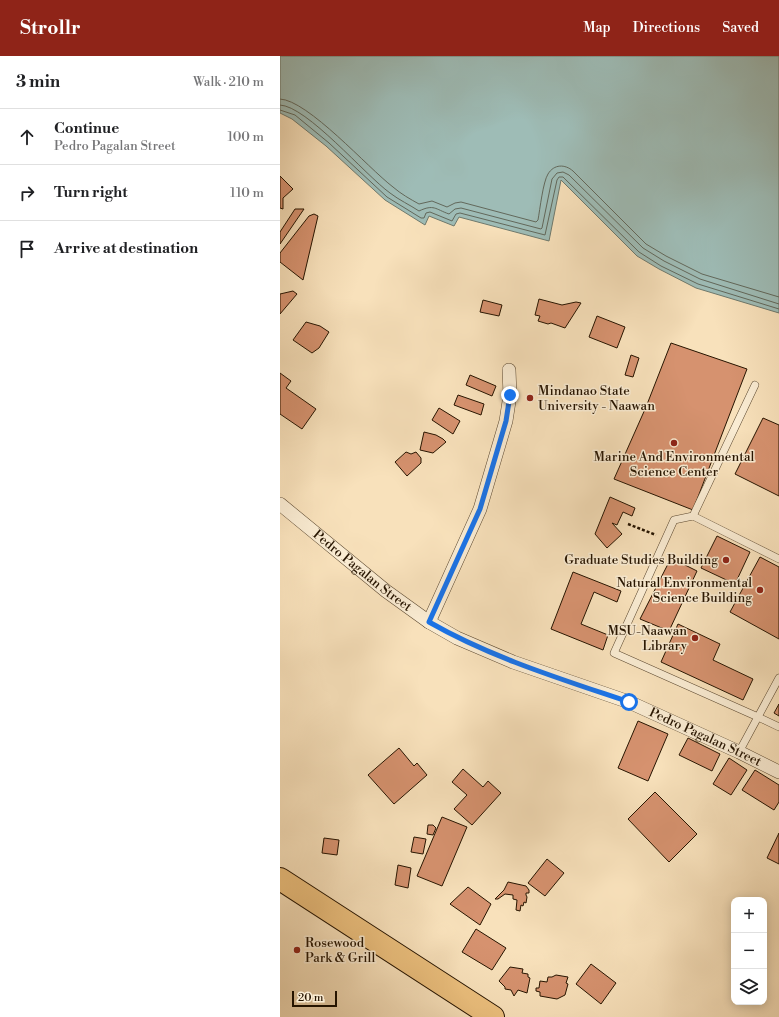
<!DOCTYPE html>
<meta charset="utf-8">
<style>
body{margin:0;font-family:"Libre Bodoni",serif;background:#f6f6f6;color:#202124}
.controls{position:absolute;right:12px;bottom:12px;display:grid;overflow:hidden;border-radius:8px;box-shadow:0 2px 10px #0003}
.controls button{width:36px;height:36px;display:grid;place-items:center;padding:0;border:0;border-bottom:1px solid #e0e0e0;background:#fff;color:#202124;font:20px sans-serif}
.scale{position:absolute;left:12px;bottom:10px;width:45px;box-sizing:border-box;padding-left:4px;border:2px solid #261400;border-top:0;font-size:11px;line-height:14px;white-space:nowrap;color:#261400;-webkit-text-stroke:3px #faecd3;paint-order:stroke}
.stop{position:absolute;width:12px;height:12px;margin:-9px;border:3px solid #1a73e8;border-radius:50%;background:#fff}
.stop.end{background:#1a73e8;border-color:#fff;box-shadow:0 1px 4px #0008}
.list{margin:0;padding:0;list-style:none}
h2{display:flex;justify-content:space-between;align-items:center;height:52px;margin:0;padding:0 16px;font-size:17px}
h2 small{font-size:13px;font-weight:400;color:#757577}
.list li{display:grid;grid-template-columns:26px 1fr auto;gap:12px;align-items:center;box-sizing:border-box;height:56px;padding:0 16px;border-top:1px solid #e0e0e0}
.list b{display:block;font-size:15px;white-space:nowrap}
.list p{margin:0;font-size:13px;white-space:nowrap;color:#757577}
.list em{font-size:13px;font-style:normal;color:#757577}
.icon{flex:none;width:22px;height:22px;fill:none;stroke:currentColor;stroke-width:2;stroke-linecap:round;stroke-linejoin:round}
.map{position:relative;flex:none;width:499px;height:961px;overflow:hidden}
header{display:flex;align-items:center;gap:24px;box-sizing:border-box;height:56px;padding:0 20px;background:#8f2418;color:#fff}
header strong{font-size:19px}
nav{display:flex;gap:22px;margin-inline-start:auto;font-size:14px}
main{display:flex}
aside{flex:1;background:#fff}
.map>svg:first-child{display:block}
</style>
<header>
<strong>Strollr</strong>
<nav><a>Map</a><a>Directions</a><a>Saved</a></nav>
</header>
<main>
<aside>
<h2>3 min<small>Walk · 210 m</small></h2>
<ul class="list">
<li><svg class="icon" aria-label="ahead" viewBox="0 0 24 24"><path d="M12 20V5M6 11l6-6 6 6"/></svg><div><b>Continue</b><p>Pedro Pagalan Street</p></div><em>100 m</em></li>
<li><svg class="icon" aria-label="right" viewBox="0 0 24 24"><path d="M7 20v-9h11M14 6l5 5-5 5"/></svg><div><b>Turn right</b></div><em>110 m</em></li>
<li><svg class="icon" aria-label="arrive" viewBox="0 0 24 24"><path d="M6 21V4h12l-3 4 3 4H6"/></svg><div><b>Arrive at destination</b></div></li>
</ul>
</aside>
<div class="map">
<svg width="499" height="961" viewBox="0 0 499 961">
<rect width="100%" height="100%" fill="#f8e1bb"/>
<filter id="stains"><feTurbulence type="fractalNoise" baseFrequency=".005" numOctaves="4"/><feColorMatrix values="0 0 0 0 .2 0 0 0 0 .09 0 0 0 0 .02 0 0 0 .5 -.17"/></filter>
<radialGradient id="worn" r=".72"><stop offset=".6" stop-color="#630" stop-opacity="0"/><stop offset="1" stop-color="#630" stop-opacity=".3"/></radialGradient>
<polygon fill="#9ebcb6" stroke="#6e796d" points="0,0 499,0 499,257 416,232 379,213 357,200 281,124 269,185 179,161 174,170 149,160 145,169 105,144 46,90 12,63 0,57"/>
<g fill="none" stroke-linecap="round" stroke-linejoin="round">
<g stroke="#62685b" stroke-width="1">
<path d="M0,43c28,1 88,69 113,88 8,7 17,12 26,17l13,-3 15,6 8,-4 6,-1 75,20 2,-2c2,-11 5,-38 10,-46 6,-10 17,-10 25,-3l73,73 20,12 36,18 77,23"/>
<path d="M0,49c27,1 85,70 110,88 9,7 20,12 29,18 15,-7 16,-2 30,3l6,-5 6,-1 80,21 1,-1 10,-49 5,-6 6,-1 6,3 74,73 21,13 36,18 79,25"/>
<polyline points="0,54 15,59 49,87 107,141 141,162 144,162 146,157 150,156 172,165 176,158 180,157 265,179 277,124 279,121 283,121 359,196 381,210 418,228 499,253"/>
</g>
</g>
<g fill="#d6926f" stroke="#261400">
<polygon points="0,120 13,133 3,142 3,153 0,152"/>
<polygon points="15,153 24,153 0,188 0,176"/>
<polygon points="34,158 38,160 23,224 0,206 0,197 29,160"/>
<polygon points="13,235 17,238 0,258 0,238"/>
<polygon points="259,243 282,249 296,246 301,247 285,272 271,267 268,268 258,265 260,260 255,259"/>
<polygon points="203,244 222,249 219,260 200,256"/>
<polygon points="317,260 345,271 337,292 309,281"/>
<polygon points="26,266 40,270 49,276 39,292 32,297 13,284"/>
<polygon points="391,287 467,313 413,454 334,423 366,351"/>
<polygon points="351,299 359,302 353,321 345,319"/>
<polygon points="0,317 11,325 6,332 36,353 22,373 0,358"/>
<polygon points="190,319 216,330 212,340 186,329"/>
<polygon points="178,339 204,348 201,359 174,349"/>
<polygon points="159,352 180,365 173,378 152,364"/>
<polygon points="483,362 499,369 499,440 455,418"/>
<polygon points="144,376 156,379 163,383 166,386 153,397 140,394"/>
<polygon points="126,396 131,398 136,396 141,402 141,407 127,420 115,406"/>
<polygon points="330,441 355,452 352,460 343,456 337,469 332,467 342,478 327,492 315,478"/>
<polygon points="437,480 470,496 455,528 421,512"/>
<polygon points="480,501 499,511 499,583 450,556"/>
<polygon points="391,502 417,515 389,575 360,563"/>
<polygon points="293,516 341,535 337,546 314,536 301,568 328,579 323,594 271,573"/>
<polygon points="398,568 440,588 433,604 473,623 463,644 381,606"/>
<polygon points="499,648 499,660 494,657"/>
<polygon points="358,665 388,678 368,725 338,712"/>
<polygon points="408,682 440,698 432,715 399,699"/>
<polygon points="119,692 134,710 137,707 147,719 114,748 88,719"/>
<polygon points="449,702 467,714 451,739 433,728"/>
<polygon points="183,713 203,731 208,725 221,737 192,769 174,753 187,739 172,726"/>
<polygon points="475,714 499,729 499,746 494,754 462,734"/>
<polygon points="375,736 417,778 389,806 348,763"/>
<polygon points="162,761 187,771 162,830 137,820"/>
<polygon points="148,769 153,769 156,772 153,779 147,778"/>
<polygon points="499,777 499,808 487,802"/>
<polygon points="134,781 146,783 143,798 131,796"/>
<polygon points="44,782 59,784 57,799 42,797"/>
<polygon points="267,803 284,817 265,840 248,827"/>
<polygon points="118,809 131,812 128,832 115,829"/>
<polygon points="228,826 246,830 249,834 249,837 246,837 246,839 247,841 246,847 244,846 243,850 241,849 240,855 236,854 237,844 233,843 233,839 225,838 218,843 215,843 224,834"/>
<polygon points="188,831 211,848 200,869 170,848"/>
<polygon points="196,873 226,892 212,914 182,896"/>
<polygon points="311,908 336,927 321,948 296,928"/>
<polygon points="230,911 243,913 242,917 248,918 248,921 250,922 247,937 238,934 234,940 231,934 225,933 225,931 219,925"/>
<polygon points="276,919 288,921 286,927 288,928 285,939 277,943 260,940 260,936 256,935 256,932 259,932 260,925 267,926 268,921 272,921"/>
</g>
<g fill="none" stroke-linecap="round" stroke-linejoin="round">
<g stroke="#5a472f" stroke-width="8">
<g id="service">
<polyline points="413,460 475,329"/>
<polyline points="499,503 413,460 394,464 334,597 478,661 499,671"/>
<polyline points="459,696 499,622"/>
</g>
</g>
<g stroke="#5a472f" stroke-width="14">
<g id="minor">
<path id="s1" d="M0,448l106,87 43,31 28,16 56,24 116,40 110,50 40,20"/>
<polyline points="149,566 200,453 226,365 230,339 229,314"/>
</g>
</g>
<g stroke="#261400" stroke-width="24">
<polyline id="trunk" points="0,823 213,961"/>
</g>
<polyline stroke="#261400" stroke-width="2.5" stroke-dasharray="3 2" stroke-linecap="butt" points="348,468 376,479"/>
<use href="#service" stroke="#faecd3" stroke-width="7"/>
<use href="#minor" stroke="#faecd3" stroke-width="13"/>
<use href="#trunk" stroke="#ecc07e" stroke-width="22"/>
</g>
<g fill="none" stroke-linecap="round" stroke-linejoin="round">
<path stroke="#1a73e8" stroke-width="5" d="M230,339l-4,26 -26,88 -51,113c63,36 132,57 200,80"/>
</g>
<g fill="#8f2418" stroke="#faecd3" stroke-width="1.5">
<circle cx="250" cy="342" r="4"/>
<circle cx="394" cy="387" r="4"/>
<circle cx="446" cy="504" r="4"/>
<circle cx="480" cy="534" r="4"/>
<circle cx="415" cy="582" r="4"/>
<circle cx="17" cy="894" r="4"/>
</g>
<g text-anchor="middle" dominant-baseline="central" stroke-width="3" stroke-linejoin="round" paint-order="stroke">
<g font-size="13" fill="#261400" stroke="#faecd3" text-anchor="end">
<text x="258" y="335" text-anchor="start">Mindanao State<tspan x="258" dy="15">University - Naawan</tspan></text>
<text x="394" y="401" text-anchor="middle">Marine And Environmental<tspan x="394" dy="15">Science Center</tspan></text>
<text x="438" y="504">Graduate Studies Building</text>
<text x="472" y="527">Natural Environmental<tspan x="472" dy="15">Science Building</tspan></text>
<text x="407" y="575">MSU-Naawan<tspan x="407" dy="15">Library</tspan></text>
<text x="25" y="887" text-anchor="start">Rosewood<tspan x="25" dy="15">Park &amp; Grill</tspan></text>
</g>
<g font-size="13" fill="#261400" stroke="#faecd3">
<text stroke="none"><textPath href="#s1" startOffset="106">Pedro Pagalan Street</textPath></text>
<text stroke="none"><textPath href="#s1" startOffset="490">Pedro Pagalan Street</textPath></text>
</g>
</g>
<rect width="100%" height="100%" filter="url(#stains)"/>
<rect width="100%" height="100%" fill="url(#worn)"/>
</svg>
<div class="controls">
<button>+</button>
<button>−</button>
<button><svg class="icon" aria-label="layers" viewBox="0 0 24 24"><path d="M12 4l9 5-9 5-9-5zM3 14l9 5 9-5"/></svg></button>
</div>
<div class="scale">20 m</div>
<div class="stop" style="left:349px;top:646px"></div>
<div class="stop end" style="left:230px;top:339px"></div>
</div>
</main>
